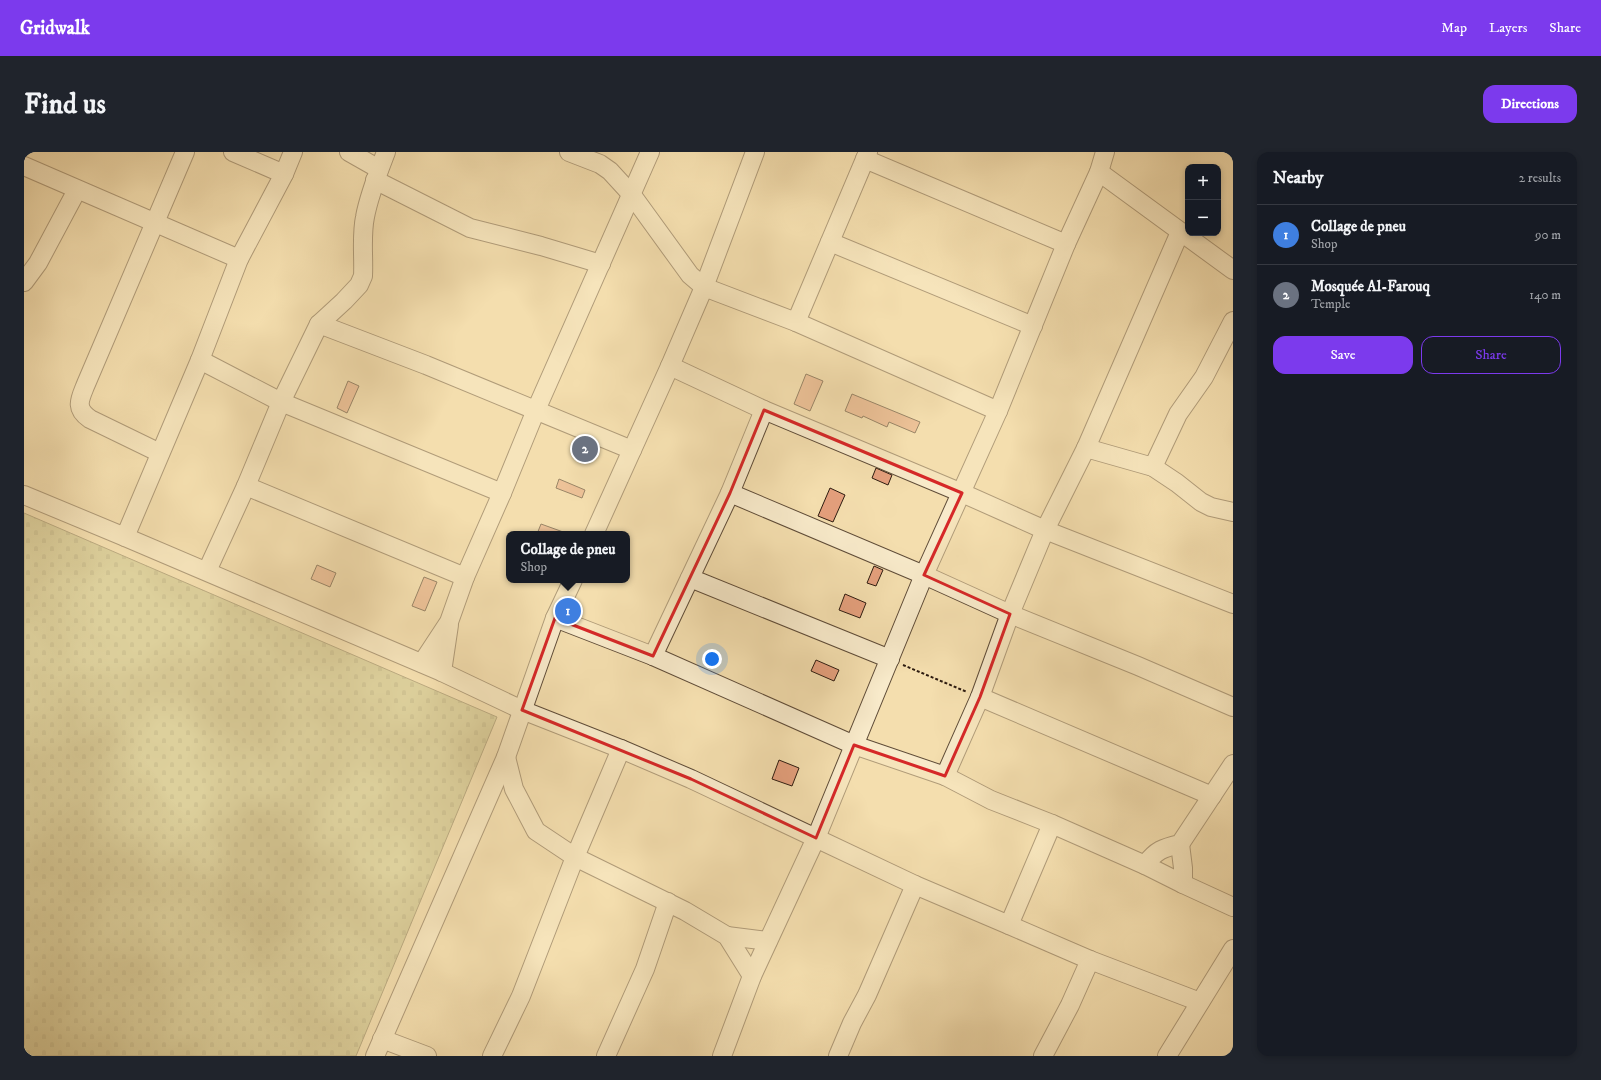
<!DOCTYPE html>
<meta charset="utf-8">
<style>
body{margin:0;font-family:"IM FELL DW Pica",serif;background:#20242c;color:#f1f3f6}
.controls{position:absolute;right:12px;top:12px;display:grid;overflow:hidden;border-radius:8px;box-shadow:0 2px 6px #0003}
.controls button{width:36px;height:36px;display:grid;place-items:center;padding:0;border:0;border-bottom:1px solid #363941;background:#171b24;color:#f1f3f6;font:20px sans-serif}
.you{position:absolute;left:688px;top:507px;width:14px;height:14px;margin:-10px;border:3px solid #fff;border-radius:50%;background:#1a73e8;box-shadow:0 0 0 6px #1a73e833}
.badge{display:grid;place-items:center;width:26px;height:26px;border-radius:50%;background:#7c3aed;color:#fff;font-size:13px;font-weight:700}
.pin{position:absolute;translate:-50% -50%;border:2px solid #fff;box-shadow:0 1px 4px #0006}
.popup{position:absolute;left:482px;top:379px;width:124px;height:52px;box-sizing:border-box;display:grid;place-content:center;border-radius:8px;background:#171b24;filter:drop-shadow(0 1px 3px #0005);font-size:13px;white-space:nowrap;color:#9ea1a6}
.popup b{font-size:15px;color:#f1f3f6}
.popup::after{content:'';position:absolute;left:50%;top:100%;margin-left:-8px;border:8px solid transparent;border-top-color:#171b24}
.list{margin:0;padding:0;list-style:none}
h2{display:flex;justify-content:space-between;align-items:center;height:52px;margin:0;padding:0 16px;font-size:17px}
h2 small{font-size:13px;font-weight:400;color:#9ea1a6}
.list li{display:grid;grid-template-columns:26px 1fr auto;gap:12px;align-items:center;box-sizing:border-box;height:60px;padding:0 16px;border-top:1px solid #363941}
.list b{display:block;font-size:15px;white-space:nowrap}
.list p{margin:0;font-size:13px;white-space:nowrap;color:#9ea1a6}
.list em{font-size:13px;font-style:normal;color:#9ea1a6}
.actions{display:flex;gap:8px;padding:12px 16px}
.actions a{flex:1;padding:9px 0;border:1px solid #7c3aed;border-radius:12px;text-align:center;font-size:14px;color:#7c3aed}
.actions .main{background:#7c3aed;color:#fff}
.map{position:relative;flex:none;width:1209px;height:904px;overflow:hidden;border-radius:12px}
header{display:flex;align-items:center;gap:24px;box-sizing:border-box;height:56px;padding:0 20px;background:#7c3aed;color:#fff}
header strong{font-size:19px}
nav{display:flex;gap:22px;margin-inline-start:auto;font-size:14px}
.intro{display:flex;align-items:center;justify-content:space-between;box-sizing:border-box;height:96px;padding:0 24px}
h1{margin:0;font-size:28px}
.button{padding:10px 18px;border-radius:12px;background:#7c3aed;color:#fff;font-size:14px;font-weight:700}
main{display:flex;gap:24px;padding:0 24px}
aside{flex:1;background:#171b24;border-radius:12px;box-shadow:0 2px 6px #0003}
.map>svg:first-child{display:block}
</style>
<header>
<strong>Gridwalk</strong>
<nav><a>Map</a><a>Layers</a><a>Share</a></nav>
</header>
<div class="intro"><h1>Find us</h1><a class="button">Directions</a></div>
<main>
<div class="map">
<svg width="1209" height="904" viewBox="0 0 1209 904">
<defs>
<pattern id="cemetery-stones" width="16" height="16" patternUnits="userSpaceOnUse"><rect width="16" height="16" fill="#c2bf85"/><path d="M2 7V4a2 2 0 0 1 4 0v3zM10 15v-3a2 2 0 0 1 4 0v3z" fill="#a7a472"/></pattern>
</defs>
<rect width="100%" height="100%" fill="#f4deae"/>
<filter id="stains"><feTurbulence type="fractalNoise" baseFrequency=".005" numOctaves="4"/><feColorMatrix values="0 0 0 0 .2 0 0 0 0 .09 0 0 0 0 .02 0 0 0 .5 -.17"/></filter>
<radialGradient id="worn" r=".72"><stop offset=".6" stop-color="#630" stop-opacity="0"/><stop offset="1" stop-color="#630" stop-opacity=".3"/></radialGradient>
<polygon fill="url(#cemetery-stones)" stroke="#786d4a" points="0,361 473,565 332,904 0,904"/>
<g fill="#e5a07d" stroke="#2d1b10">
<polygon points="782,222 799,229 786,259 770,252"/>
<polygon points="324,229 335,234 323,261 313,256"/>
<polygon points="828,242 896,270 891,281 865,270 863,275 839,264 838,266 821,259"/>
<polygon points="852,316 868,323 864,333 848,326"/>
<polygon points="535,327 561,338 558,346 532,336"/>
<polygon points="806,336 821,343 809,370 794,364"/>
<polygon points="517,372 542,381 541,382 513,382"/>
<polygon points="293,413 312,421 306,435 287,427"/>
<polygon points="850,414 859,418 852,434 843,431"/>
<polygon points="400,425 413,430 401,459 388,454"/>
<polygon points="821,442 842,451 836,466 815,458"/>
<polygon points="792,508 815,518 810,529 787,519"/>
<polygon points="755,608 775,616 768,634 748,627"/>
</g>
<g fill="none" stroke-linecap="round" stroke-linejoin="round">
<g stroke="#5f4c38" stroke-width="20">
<g id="minor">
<polyline points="209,0 260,22"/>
<polyline points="325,0 355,17"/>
<polyline points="545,0 576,12 586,19 608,43 666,123 680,135 772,170 974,259"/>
<polyline points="841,7 1042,92"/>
<polyline points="0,14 215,107"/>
<polyline points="1075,20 1209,118"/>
<polyline points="351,28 446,76 517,94 577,112"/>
<polyline points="806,90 1009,174"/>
<polyline points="0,130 14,111 53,38"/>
<polyline points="772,170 844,0"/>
<polyline points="295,172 402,213 608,298"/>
<polyline points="176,208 257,250 478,341"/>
<polyline points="646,214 740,258 938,341 1021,378 1209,452"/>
<polyline points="1062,296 1129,315 1153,331 1177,350 1187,355 1209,360"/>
<path d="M136,301l-70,-34c-16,-11 -10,-20 -4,-35l99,-232"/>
<polyline points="1129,315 1154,262 1180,225 1209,169"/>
<polyline points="222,334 441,425"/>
<polyline points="706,341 900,423 986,462 1114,514 1209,555"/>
<polyline points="0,343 101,385 176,208 215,107 260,22 269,0"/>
<polyline points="570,382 646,214 680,135 731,0"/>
<polyline points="101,385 418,520 498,558 597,597 667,627 891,733 985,773 1066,808 1176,850"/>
<path d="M183,419l39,-85 35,-84 38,-78 25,-23 15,-16 4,-9c1,-19 -2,-40 2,-59 4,-22 13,-44 21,-65"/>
<polyline points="666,426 866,507"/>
<path d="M531,466l98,38 201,89 91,31 46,24 61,24 93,41c11,-15 18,-17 35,-21l53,-80"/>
<polyline points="629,504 706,341 740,258"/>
<polyline points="398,511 425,470 441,425 478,341 512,258 626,0"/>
<polyline points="418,520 425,473"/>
<polyline points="956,545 1188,644"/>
<polyline points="482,605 490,637 512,679 551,705 661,759 703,784 728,824"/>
<polyline points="921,624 956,545 986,462 1021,378 1062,296 1156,80"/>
<polyline points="1156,692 1159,716 1159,732 1209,755"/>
<polyline points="1121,713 1159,732"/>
<polyline points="985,773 1028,672"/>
<polyline points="703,784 744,789"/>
<polyline points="358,887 403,904"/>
<polyline points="351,904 482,605 531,466 549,428"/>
<polyline points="468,904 497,844 551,705 597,597"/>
<polyline points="582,904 621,817 644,750"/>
<polyline points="698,904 728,824 792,686 900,423 974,259 1042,92 1075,20 1081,0"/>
<polyline points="814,904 828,871 843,843 891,733"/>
<polyline points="1019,904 1046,853 1066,808"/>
<polyline points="1143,904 1209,797"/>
</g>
</g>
<polyline stroke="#2d1b10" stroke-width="2" stroke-dasharray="3 2" stroke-linecap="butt" points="879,513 943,540"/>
<use href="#minor" stroke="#f8eaca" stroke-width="18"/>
</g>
<path d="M0 0H1209V904H0ZM740,258l198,83 -38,82 86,39 -30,83 -35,79 -91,-31 -38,93 -125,-59 -169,-69 33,-92 98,38 77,-163z" fill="#f4deae" fill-opacity=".55" fill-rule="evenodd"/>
<path fill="none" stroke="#d62828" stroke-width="3" stroke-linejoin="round" d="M740,258l198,83 -38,82 86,39 -30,83 -35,79 -91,-31 -38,93 -125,-59 -169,-69 33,-92 98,38 77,-163z"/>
<rect width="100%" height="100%" filter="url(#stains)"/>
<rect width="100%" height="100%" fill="url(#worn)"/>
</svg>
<div class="controls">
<button>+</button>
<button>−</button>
</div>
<div class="you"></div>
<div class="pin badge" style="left:544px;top:459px;background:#3f7fe0">1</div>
<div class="popup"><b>Collage de pneu</b>Shop</div>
<div class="pin badge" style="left:561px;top:297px;background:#6b7280">2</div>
</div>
<aside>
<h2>Nearby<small>2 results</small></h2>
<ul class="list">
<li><span class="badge" style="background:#3f7fe0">1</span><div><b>Collage de pneu</b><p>Shop</p></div><em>90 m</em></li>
<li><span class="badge" style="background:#6b7280">2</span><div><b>Mosquée Al-Farouq</b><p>Temple</p></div><em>140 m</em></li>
</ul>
<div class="actions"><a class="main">Save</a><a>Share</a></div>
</aside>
</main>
